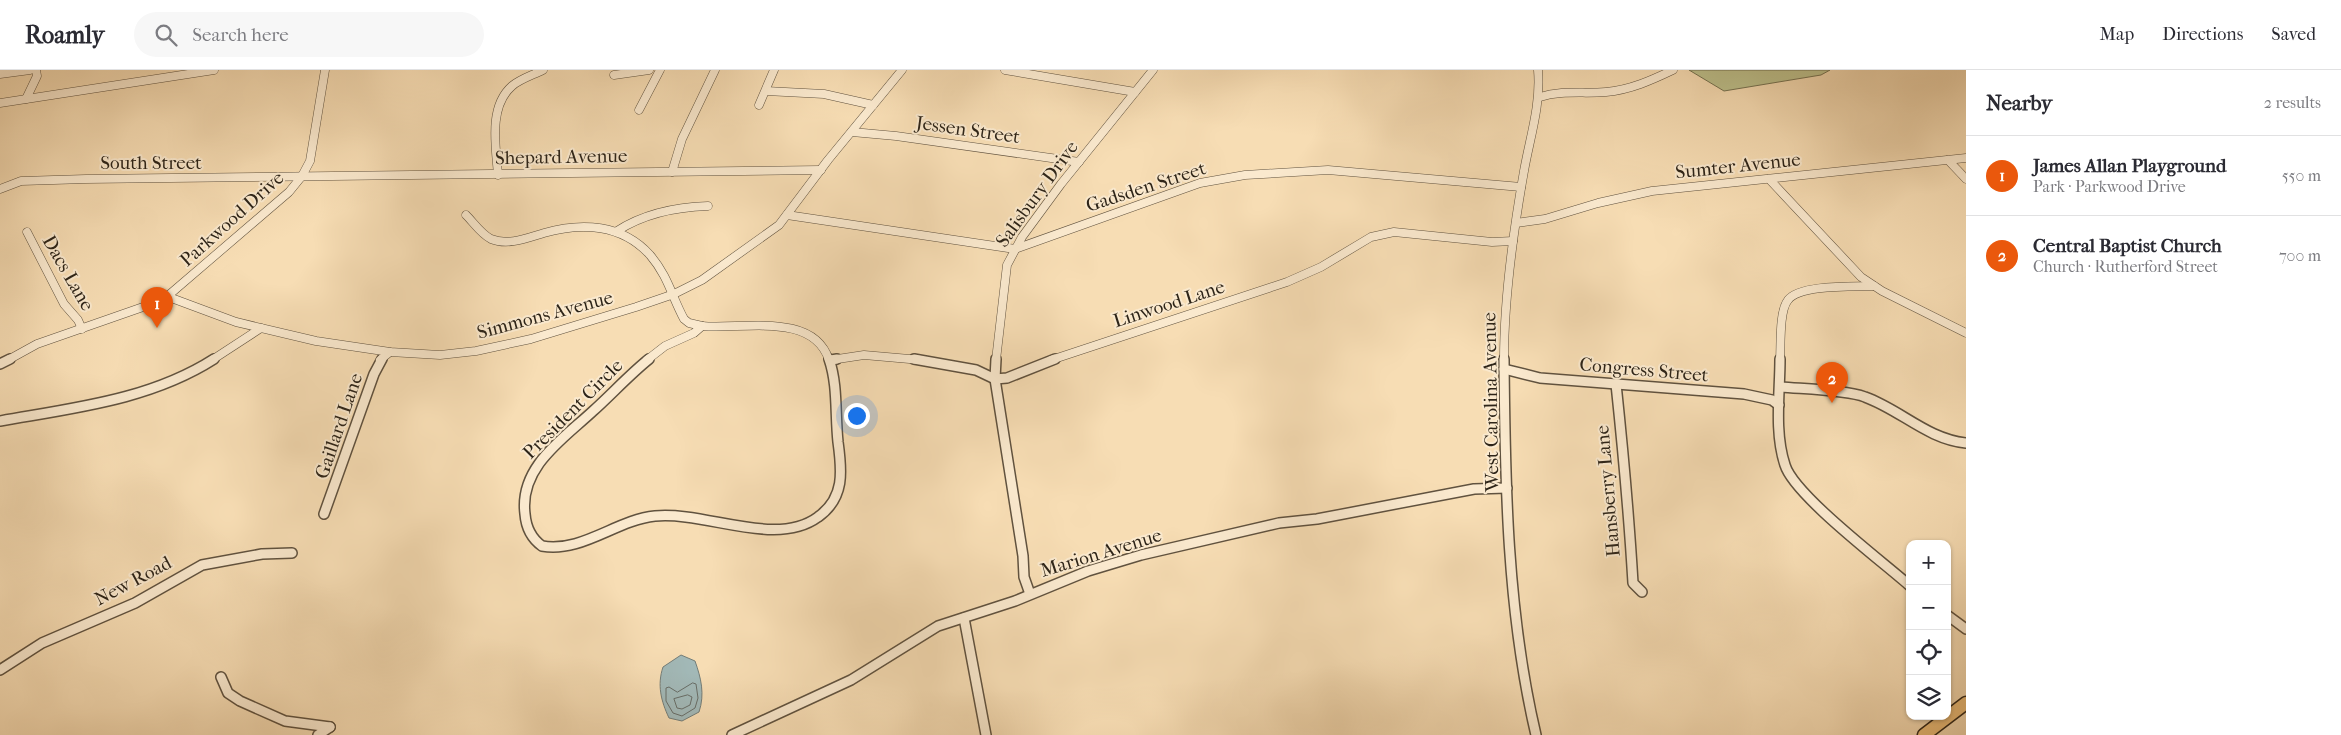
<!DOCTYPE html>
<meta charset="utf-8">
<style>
body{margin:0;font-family:"IM FELL French Canon",serif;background:#f7f7f7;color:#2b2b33}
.controls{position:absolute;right:15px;bottom:15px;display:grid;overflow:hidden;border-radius:10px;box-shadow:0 1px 4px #0004}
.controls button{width:45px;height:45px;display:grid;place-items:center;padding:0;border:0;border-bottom:1px solid #e1e1e2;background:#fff;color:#2b2b33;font:25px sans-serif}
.you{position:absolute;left:856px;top:345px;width:18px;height:18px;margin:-12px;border:4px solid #fff;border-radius:50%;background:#1a73e8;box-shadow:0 0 0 8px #1a73e833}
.badge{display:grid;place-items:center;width:32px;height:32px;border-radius:50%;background:#ea580c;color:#fff;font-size:16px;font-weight:700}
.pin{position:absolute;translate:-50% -41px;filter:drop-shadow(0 1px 2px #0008)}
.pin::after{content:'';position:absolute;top:26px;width:18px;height:15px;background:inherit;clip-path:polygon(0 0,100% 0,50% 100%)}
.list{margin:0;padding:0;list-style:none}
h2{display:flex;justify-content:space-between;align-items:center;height:65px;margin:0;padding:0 20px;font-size:21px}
h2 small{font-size:16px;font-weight:400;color:#7c7c81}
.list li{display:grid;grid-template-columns:32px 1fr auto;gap:15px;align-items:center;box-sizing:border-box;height:80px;padding:0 20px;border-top:1px solid #e1e1e2}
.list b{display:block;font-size:19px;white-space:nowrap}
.list p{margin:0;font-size:16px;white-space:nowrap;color:#7c7c81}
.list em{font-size:16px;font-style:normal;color:#7c7c81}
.icon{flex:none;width:28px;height:28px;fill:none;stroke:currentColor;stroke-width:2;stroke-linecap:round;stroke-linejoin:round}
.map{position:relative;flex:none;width:1966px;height:665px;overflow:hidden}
header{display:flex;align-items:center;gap:30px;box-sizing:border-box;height:70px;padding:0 25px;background:#fff;border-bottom:1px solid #e1e1e2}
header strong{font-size:24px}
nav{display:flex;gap:28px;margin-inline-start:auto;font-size:18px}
.search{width:350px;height:45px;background:#f7f7f7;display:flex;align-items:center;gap:12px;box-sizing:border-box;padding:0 18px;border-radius:28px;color:#7c7c81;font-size:19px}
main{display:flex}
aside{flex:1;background:#fff}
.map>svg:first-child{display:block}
</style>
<header>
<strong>Roamly</strong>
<div class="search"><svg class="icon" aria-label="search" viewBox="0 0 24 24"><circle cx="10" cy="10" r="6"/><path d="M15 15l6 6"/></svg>Search here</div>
<nav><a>Map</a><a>Directions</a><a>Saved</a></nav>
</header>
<main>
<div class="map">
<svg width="1966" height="665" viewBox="0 0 1966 665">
<rect width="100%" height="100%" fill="#f7ddb4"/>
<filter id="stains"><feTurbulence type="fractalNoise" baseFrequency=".004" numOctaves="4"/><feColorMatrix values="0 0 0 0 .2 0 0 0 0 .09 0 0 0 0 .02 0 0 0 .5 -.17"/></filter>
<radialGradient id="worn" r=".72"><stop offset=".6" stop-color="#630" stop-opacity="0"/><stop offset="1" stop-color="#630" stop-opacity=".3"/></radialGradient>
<polygon fill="#bdc18d" stroke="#757252" points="1689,0 1830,0 1821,5 1724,21"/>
<path fill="#a2b9b8" stroke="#737d78" d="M681,585l14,6c6,17 10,33 4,51l-17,9 -13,-3c-8,-17 -12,-33 -6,-51z"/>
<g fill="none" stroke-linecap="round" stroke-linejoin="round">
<g stroke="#686e68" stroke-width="1">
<polygon points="693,613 696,614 698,628 695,638 682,646 673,643 666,631 666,618 669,617 677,622"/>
<polygon points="688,625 692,627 690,635 682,639 677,638 674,629"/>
</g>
<g stroke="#60523f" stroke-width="9">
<g id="minor-far1">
<polyline points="1005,0 1135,22"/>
<polyline points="0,4 30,0"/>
<polyline points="614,5 649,0"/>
<polyline points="766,21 824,24 873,35"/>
<path d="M1540,27c22,-7 44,-3 66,-5 24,-2 46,-12 67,-22"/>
<polyline points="26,29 37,6 36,0"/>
<polyline points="0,33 214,0"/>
<polyline points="759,35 774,0"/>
<polyline points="639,40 660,0"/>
<polyline points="852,62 896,66 1079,92"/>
<polyline points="1948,90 1966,109"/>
<polyline points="672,102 682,69 715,0"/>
<path d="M498,105c-2,-28 -10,-68 14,-89 8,-7 21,-11 31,-16"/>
<polyline points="1769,109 1861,207 1882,221 1966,263"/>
<polyline points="0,119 21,111 86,109 821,100"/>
<path d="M466,145c8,8 15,19 25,24 17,7 36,-1 53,-6 38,-11 78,-9 106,22 18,21 22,42 34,64l5,4 13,3"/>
<polyline points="787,145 1015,179 1200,113 1245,105 1328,100 1521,117"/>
<polyline points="1516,153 1545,149 1598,133 1652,121 1966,88"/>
<path d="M617,161c28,-18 58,-24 91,-25"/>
<polyline points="27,162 64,234 78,250 82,259"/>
<polyline points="166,226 236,252 316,271 390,282 440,285 476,281 531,269 636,237 674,224 702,210 779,155 828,90 902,0"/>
<path d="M702,256c39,4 111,-15 127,34"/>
<polyline points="8,290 37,274 143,237 170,224 289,122 302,106 310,91 325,0"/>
<polyline points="212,290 261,258"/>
<polyline points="380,290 390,282"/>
<polyline points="647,290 665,276 694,263 702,256"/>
<polyline points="831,290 864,285 921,290"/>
<polyline points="996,290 1007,195 1022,167 1061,114 1153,0"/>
<polyline points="1051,290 1287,212 1321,197 1371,167 1394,162 1492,172 1513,171"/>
<path d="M1504,290c0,-63 9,-127 20,-189 6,-34 17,-66 14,-101"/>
<path d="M1780,290c1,-15 -1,-49 8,-60 12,-16 67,-13 86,-14"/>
</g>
</g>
<g stroke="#60523f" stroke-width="12">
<g id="minor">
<path d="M649,289c-20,16 -37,35 -56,52 -30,28 -74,56 -68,103 1,13 6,24 17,32 40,7 74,-26 113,-30 51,-5 121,32 163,1 27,-19 24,-46 20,-75 -3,-28 0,-57 -9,-83"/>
<polyline points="914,289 976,300 995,309 1007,308 1055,289"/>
<polyline points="996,289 995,309 1023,486 1024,507 1030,524"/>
<path d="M1504,289c1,125 3,253 32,376"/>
<path d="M1780,289c0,34 -6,73 5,106 9,30 98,97 125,121"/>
<polyline points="831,290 837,289"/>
<polyline points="0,294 10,289"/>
<polyline points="1504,299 1540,308 1744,324 1772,330 1779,335"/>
<path d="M1616,314c7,66 13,132 17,199l9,9"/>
<path d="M1781,317c22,2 66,3 84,10 36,13 62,42 101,46"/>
<path d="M0,351c73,-13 150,-21 214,-62"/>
<polyline points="324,444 374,304 382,289"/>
<polyline points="1947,545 1966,559"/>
<polyline points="964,548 986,665"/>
<polyline points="0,600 42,573 135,533 202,495 262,484 292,483"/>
<polyline points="221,607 228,623 240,631 285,651 330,657"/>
<polyline points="318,665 330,657"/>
<polyline points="732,665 851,610 938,556 1015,531 1088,501 1141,485 1279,453 1317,449 1474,419 1507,418"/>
</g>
</g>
<g stroke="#2d2418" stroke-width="15">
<polyline id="major" points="1924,665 1966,633"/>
</g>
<use href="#minor-far1" stroke="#fae9ce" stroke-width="8"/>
<use href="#minor" stroke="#fae9ce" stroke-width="9"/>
<use href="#major" stroke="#ecbe7a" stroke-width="12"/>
</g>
<g text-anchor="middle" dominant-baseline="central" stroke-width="4" stroke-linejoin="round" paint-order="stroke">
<g font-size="19" fill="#2d2418" stroke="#fae9ce">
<text transform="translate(968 60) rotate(8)">Jessen Street</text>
<text transform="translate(561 87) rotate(-1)">Shepard Avenue</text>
<text x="151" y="93">South Street</text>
<text transform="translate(1738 96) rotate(-6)">Sumter Avenue</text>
<text transform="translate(1146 117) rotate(-18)">Gadsden Street</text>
<text transform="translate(1037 124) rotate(-54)">Salisbury Drive</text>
<text transform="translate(232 149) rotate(-42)">Parkwood Drive</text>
<text transform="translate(68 203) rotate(60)">Dacs Lane</text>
<text transform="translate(1169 234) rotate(-18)">Linwood Lane</text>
<text transform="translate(545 245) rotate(-15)">Simmons Avenue</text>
<text transform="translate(1644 300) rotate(5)">Congress Street</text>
<text transform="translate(1491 332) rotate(-91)">West Carolina Avenue</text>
<text transform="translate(573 339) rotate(-45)">President Circle</text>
<text transform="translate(339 356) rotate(-71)">Gaillard Lane</text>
<text transform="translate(1608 421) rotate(-95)">Hansberry Lane</text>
<text transform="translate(1101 483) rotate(-17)">Marion Avenue</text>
<text transform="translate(133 511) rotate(-28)">New Road</text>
</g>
</g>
<rect width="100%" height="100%" filter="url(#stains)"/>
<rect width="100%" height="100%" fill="url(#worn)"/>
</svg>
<div class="controls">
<button>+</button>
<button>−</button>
<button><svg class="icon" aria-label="locate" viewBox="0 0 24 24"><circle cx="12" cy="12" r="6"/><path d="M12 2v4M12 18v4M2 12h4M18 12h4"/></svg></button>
<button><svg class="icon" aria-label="layers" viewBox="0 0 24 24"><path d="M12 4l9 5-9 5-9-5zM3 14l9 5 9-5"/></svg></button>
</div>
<div class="you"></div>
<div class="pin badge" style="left:157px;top:258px">1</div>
<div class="pin badge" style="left:1832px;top:333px">2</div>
</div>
<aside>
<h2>Nearby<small>2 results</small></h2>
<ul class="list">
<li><span class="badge">1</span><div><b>James Allan Playground</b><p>Park · Parkwood Drive</p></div><em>550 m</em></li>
<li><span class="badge">2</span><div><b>Central Baptist Church</b><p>Church · Rutherford Street</p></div><em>700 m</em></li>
</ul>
</aside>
</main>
